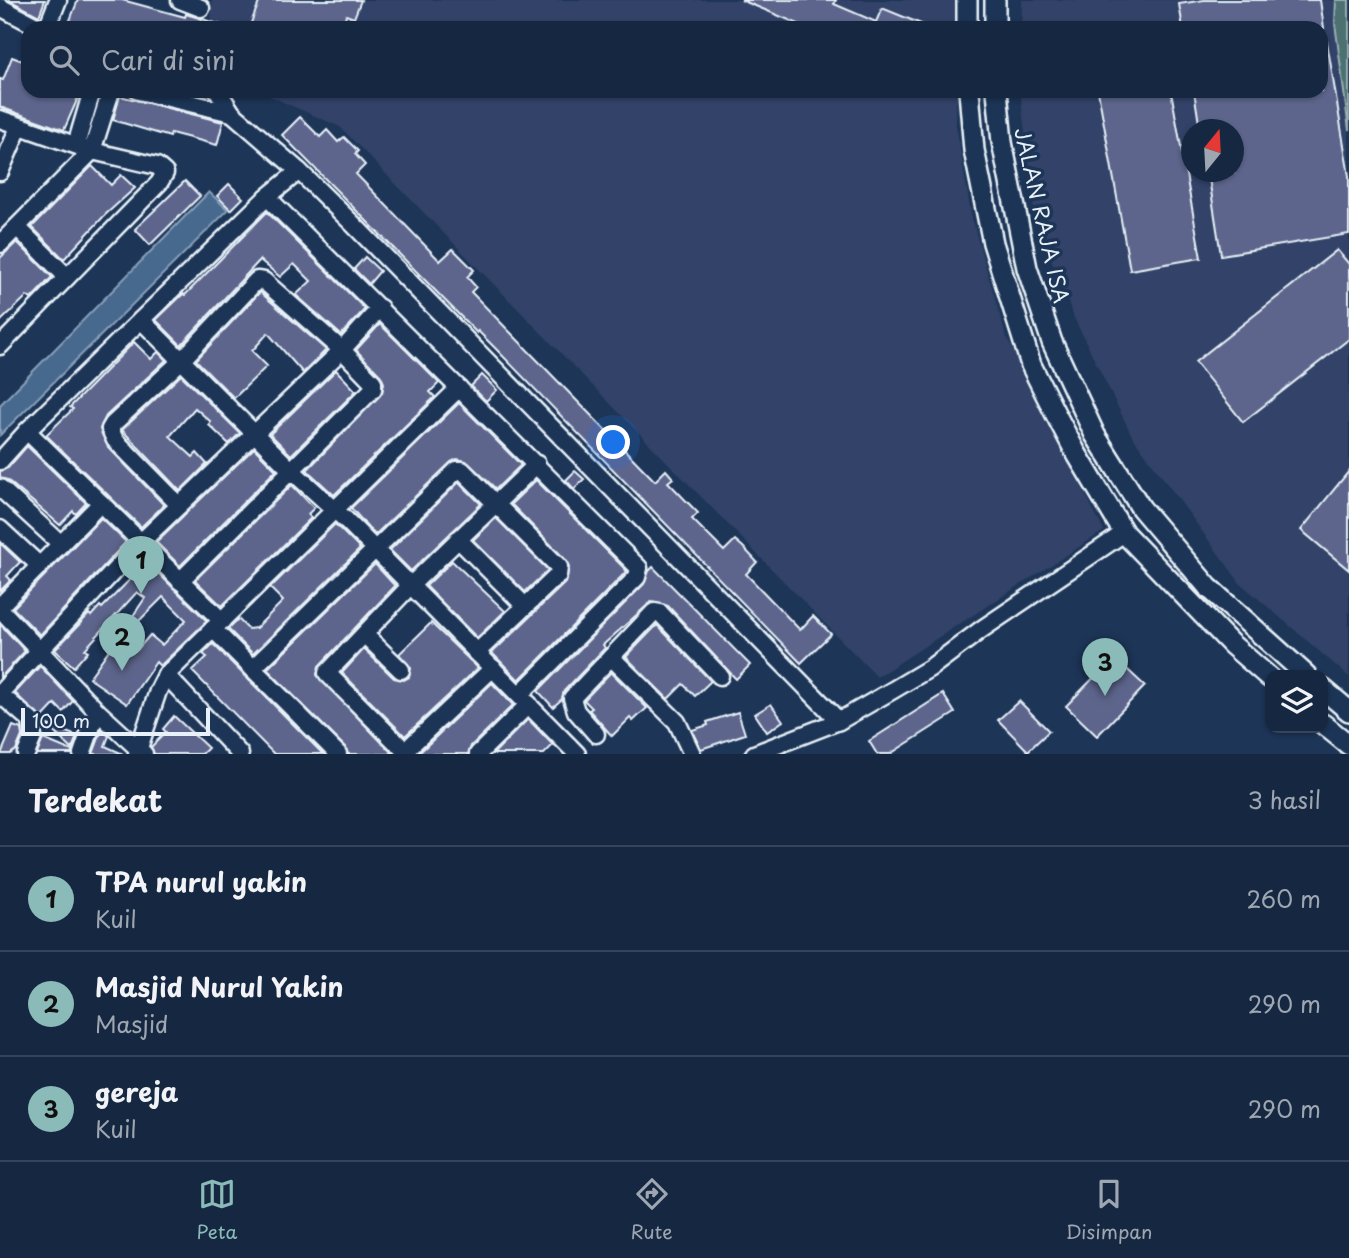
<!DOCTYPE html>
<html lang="id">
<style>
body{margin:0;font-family:"Playpen Sans",sans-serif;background:#23344c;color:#f1f3f6}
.controls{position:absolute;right:21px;bottom:21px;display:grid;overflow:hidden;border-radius:14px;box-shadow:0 2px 5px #0004}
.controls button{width:63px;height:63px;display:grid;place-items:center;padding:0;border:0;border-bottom:2px solid #35445a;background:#162841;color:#f1f3f6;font:35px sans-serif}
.compass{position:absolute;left:1181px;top:119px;width:63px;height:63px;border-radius:50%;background:#162841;box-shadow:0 2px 5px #0004;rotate:18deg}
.scale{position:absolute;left:21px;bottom:18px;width:189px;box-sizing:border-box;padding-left:7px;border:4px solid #e8f1f8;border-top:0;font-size:19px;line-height:24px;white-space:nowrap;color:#e8f1f8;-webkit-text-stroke:5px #1d3557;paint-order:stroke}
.you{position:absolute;left:614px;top:443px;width:24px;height:24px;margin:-18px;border:5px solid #fff;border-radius:50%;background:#1a73e8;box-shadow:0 0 0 10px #1a73e833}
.badge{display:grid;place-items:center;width:46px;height:46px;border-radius:50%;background:#8bbbb9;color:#111;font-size:23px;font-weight:700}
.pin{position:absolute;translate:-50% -58px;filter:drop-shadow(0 2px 4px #0008)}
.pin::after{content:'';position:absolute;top:37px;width:24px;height:21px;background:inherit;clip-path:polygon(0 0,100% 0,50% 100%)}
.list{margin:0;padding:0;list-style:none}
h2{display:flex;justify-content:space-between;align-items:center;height:91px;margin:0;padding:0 28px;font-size:30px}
h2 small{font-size:23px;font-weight:400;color:#9ea6b1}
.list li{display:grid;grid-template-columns:46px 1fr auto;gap:21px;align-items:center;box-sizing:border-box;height:105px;padding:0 28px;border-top:2px solid #35445a}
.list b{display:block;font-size:26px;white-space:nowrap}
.list p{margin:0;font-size:23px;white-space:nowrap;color:#9ea6b1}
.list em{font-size:23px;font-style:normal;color:#9ea6b1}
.icon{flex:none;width:38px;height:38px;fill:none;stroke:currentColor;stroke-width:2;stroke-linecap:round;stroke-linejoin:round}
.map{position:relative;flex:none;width:1349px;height:754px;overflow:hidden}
.search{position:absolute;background:#162841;box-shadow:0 2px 5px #0004;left:21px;right:21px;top:21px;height:77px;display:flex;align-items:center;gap:18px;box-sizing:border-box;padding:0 24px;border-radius:21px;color:#9ea6b1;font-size:26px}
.sheet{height:406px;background:#162841}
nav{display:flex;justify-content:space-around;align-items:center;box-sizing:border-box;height:98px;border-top:2px solid #35445a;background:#162841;font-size:19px;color:#9ea6b1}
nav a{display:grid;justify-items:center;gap:4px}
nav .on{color:#8bbbb9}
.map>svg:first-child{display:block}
</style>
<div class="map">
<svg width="1349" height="754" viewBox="0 0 1349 754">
<rect width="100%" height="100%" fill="#1d3557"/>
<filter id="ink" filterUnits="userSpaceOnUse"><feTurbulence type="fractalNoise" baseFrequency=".0143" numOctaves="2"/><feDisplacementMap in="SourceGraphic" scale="14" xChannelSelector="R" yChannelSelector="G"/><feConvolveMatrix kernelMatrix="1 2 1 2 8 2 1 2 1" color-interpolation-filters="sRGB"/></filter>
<g filter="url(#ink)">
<g fill="#304367" fill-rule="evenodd">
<polygon points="212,0 959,0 958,28 211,28"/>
<path d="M1022,0h327v677l-109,-94 -108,-147 -57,-116 -40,-101 -15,-128h301v-63h-300zM1192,130h42v42h-42z"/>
<polygon points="258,91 957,91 956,125 972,219 1006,336 1104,531 877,677 340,127"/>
</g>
<polygon fill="#4d7071" stroke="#9ab0b4" stroke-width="2" points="1336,0 1349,0 1349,130 1335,23"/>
<polygon fill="#47698e" stroke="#879fb8" stroke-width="2" points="209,192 228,210 0,435 0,405"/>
<g fill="#5d658c" stroke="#e8f1f8" stroke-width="2">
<polygon points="9,0 45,0 39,16"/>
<polygon points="78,0 122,0 185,17 186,14 225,26 225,28 67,28"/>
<polygon points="260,0 361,0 354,18 346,15 341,28 249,28"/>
<polygon points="741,0 836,0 834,4 876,22 882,8 931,28 808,28"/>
<polygon points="1204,0 1320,0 1324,28 1183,28 1179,4"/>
<polygon points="1321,42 1327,42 1349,176 1349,234 1221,255 1208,172 1234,172 1234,130 1200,130 1194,91 1321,91"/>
<polygon points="12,57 28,63 28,91 81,91 64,130 0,107 0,79 3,80"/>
<polygon points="1098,91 1171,91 1201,258 1130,270"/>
<polygon points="120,96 223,122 217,145 171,133 170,137 113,120"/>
<polygon points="300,117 320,137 327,130 338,142 344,137 358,151 355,154 365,165 356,174 440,261 453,249 474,270 467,277 476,287 471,292 655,481 666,470 673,478 668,482 698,513 692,519 724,551 735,540 743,547 757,562 746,574 800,630 813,616 831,634 801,663 495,348 478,331 477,333 282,135"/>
<polygon points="92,166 111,185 121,175 135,188 105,215 64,259 32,227"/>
<polygon points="185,181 200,196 150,245 135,229"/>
<polygon points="229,184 243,198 231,210 217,196"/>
<polygon points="267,212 365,309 341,335 296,295 311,281 294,264 280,277 260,260 181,345 156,320 183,294 185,295"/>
<polygon points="17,242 52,277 31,299 27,296 0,322 0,258"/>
<polygon points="1337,250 1349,264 1349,339 1243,422 1195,362"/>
<polygon points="365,257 380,271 369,284 354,269"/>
<polygon points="260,292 326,350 303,373 268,333 252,351 267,366 234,398 196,360"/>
<polygon points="380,324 439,383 430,392 435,397 334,495 307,470 382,393 384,383 381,376 356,350"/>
<polygon points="134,342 151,359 158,352 166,360 106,416 100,429 108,447 164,505 141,527 46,435 73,409 70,407"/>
<polygon points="336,370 356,391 291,455 270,434"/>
<polygon points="181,375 240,433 229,444 209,425 211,422 195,408 170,436 193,457 197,453 207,464 180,491 122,430"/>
<polygon points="482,375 497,390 486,401 471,386"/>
<polygon points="459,403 521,465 496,489 466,461 457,459 451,462 375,535 351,508"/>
<polygon points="27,446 86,503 76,514 73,511 60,525 7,480 0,478 0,471 8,468"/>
<polygon points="254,448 276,470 180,566 156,542"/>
<polygon points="575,471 584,479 574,489 566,480"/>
<polygon points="1349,471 1349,570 1301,530"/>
<polygon points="536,480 627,571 519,680 492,653 565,583 569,568 566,560 511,504"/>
<polygon points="459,482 481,504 411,571 390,550"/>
<polygon points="292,485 314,508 308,514 311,518 222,606 195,580"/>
<polygon points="101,518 126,542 40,635 13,608"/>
<polygon points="496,518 548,570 525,592 473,540"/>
<polygon points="335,524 360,549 253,654 228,629 238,619 248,629 256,628 283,601 270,588"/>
<polygon points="0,543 20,562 7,576 11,580 0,591"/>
<polygon points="452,561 505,611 477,638 426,586"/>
<polygon points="147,562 207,621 160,666 156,662 127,704 89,678 118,637 137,650 150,635 162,645 186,620 163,597 128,632 124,629 145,598 137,592 85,649 88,651 74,667 55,650 89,614 91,616 100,606 102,608"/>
<polygon points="375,564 395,586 319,666 317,675 393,754 348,754 345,747 267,669"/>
<polygon points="653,567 750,665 736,679 668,606 651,602 603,645 605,648 564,691 562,699 553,707 538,691 644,584 649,571"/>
<polygon points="431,623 478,668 405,736 342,673 364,649 394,678 404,680 409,677 411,668 399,654"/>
<polygon points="0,624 25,651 0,678"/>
<polygon points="657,625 711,681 695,696 683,684 668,699 626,657"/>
<polygon points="213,644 323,754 274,754 192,671 207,657 203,654"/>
<polygon points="1114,657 1145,686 1097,736 1066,706"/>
<polygon points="40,666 73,701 63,712 55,704 41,719 15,693"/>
<polygon points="611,672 647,708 633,721 630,718 612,736 589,710 592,708 584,700"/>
<polygon points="492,683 513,705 471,746 468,754 418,754"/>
<polygon points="943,694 955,713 890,754 877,754 869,741"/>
<polygon points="1019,701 1049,731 1028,751 998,720"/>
<polygon points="771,704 783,721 767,732 755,714"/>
<polygon points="738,712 745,734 701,749 692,730 708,725 707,722"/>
<polygon points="174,716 208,748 202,754 154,754 151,747 166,732 163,729"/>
<polygon points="528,719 553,745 544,754 493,754"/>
<polygon points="45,724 77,736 72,749"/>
<polygon points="13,726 21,729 22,736 16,750 10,754 1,754"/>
<polygon points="102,730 109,736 105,746 123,754 93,754"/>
<polygon points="43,739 72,751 72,754 37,754"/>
</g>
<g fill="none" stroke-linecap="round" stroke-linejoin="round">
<g stroke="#e8f1f8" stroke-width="21">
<g id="minor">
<polyline points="180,0 201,8"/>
<polyline points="0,7 40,28"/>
<polyline points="47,28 58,0"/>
<polyline points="139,91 232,113"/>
<polyline points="218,91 232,113 299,171 353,224 839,721"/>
<polyline points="0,119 92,151 157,166 165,173 159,183 0,346"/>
<polyline points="76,145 92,91"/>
<polyline points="0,172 19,127"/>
<polyline points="267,197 639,568 637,577 520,694"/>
<polyline points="17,227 67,277"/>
<polyline points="0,244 92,151 111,91"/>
<polyline points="141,320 291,470 347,521 577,754"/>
<polyline points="27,431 222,621"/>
<polyline points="0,461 27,431 267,197 299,171"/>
<polyline points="0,488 61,544"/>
<polyline points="179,505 115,440 110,429 113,424 182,360 257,280 264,281 342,350 373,382 373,389 180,581"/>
<polyline points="0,529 40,566"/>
<polyline points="458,539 525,606"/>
<polyline points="0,606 101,503"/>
<polyline points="0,609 97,711 144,754"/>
<polyline points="213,629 338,754"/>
<polyline points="365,635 401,670"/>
<polyline points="611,657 677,722 692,754"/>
<polyline points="253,668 457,470 462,470 559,567 558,575 476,653"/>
<polyline points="166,675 240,754"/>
<polyline points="0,693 141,542 342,350 380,308"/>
<polyline points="0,694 31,721 33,737 26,754"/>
<polyline points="596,734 576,711 572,698 654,612 660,613 720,676"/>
<polyline points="405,751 493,668"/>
<polyline points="82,754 97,711"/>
<polyline points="137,754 158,691 166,675 459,388"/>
<polyline points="408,754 327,673 410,586 537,464"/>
<polyline points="478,754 529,704"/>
<polyline points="754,754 839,721 893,690 930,668 982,629 1124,533"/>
</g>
</g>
<g stroke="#e8f1f8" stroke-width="24">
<g id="major">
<polyline points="967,0 967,28"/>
<polyline points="995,0 995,28"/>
<polyline points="969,91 974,150 993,243 1031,365 1055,413 1075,451 1124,533 1231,644 1270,678"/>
<polyline points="997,91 1002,142 1027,268 1052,342 1095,435 1141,508 1208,587 1306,675"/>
<polyline points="1323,689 1349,711"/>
<polyline points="1323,724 1349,745"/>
</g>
</g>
<use href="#minor" stroke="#1d3557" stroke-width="16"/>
<use href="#major" stroke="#1d3557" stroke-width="19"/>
</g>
</g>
<g text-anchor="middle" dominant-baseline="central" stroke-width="7" stroke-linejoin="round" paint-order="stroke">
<g font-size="21" fill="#e8f1f8" stroke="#1d3557">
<text transform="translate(1043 215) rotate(77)">JALAN RAJA ISA</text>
</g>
</g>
</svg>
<div class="controls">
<button><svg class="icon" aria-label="layers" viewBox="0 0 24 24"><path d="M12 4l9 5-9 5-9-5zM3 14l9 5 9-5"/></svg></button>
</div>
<svg class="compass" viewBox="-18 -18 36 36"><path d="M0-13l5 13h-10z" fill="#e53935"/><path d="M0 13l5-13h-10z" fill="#9ea6b1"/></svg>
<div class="scale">100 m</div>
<div class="you"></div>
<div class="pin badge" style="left:141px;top:594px">1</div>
<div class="pin badge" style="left:122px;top:671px">2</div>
<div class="pin badge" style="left:1105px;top:696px">3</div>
<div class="search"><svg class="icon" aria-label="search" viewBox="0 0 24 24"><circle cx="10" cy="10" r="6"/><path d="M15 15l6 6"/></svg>Cari di sini</div>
</div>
<section class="sheet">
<h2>Terdekat<small>3 hasil</small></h2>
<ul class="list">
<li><span class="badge">1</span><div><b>TPA nurul yakin</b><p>Kuil</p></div><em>260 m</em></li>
<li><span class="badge">2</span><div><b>Masjid Nurul Yakin</b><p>Masjid</p></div><em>290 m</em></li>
<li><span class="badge">3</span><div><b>gereja</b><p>Kuil</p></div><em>290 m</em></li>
</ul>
</section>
<nav>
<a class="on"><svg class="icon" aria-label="map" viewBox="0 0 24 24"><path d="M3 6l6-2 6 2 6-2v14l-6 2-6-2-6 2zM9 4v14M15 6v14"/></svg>Peta</a>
<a><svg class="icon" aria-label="directions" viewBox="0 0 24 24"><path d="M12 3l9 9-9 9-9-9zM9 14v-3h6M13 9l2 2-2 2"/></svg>Rute</a>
<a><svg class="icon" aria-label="saved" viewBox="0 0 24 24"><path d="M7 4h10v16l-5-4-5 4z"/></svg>Disimpan</a>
</nav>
